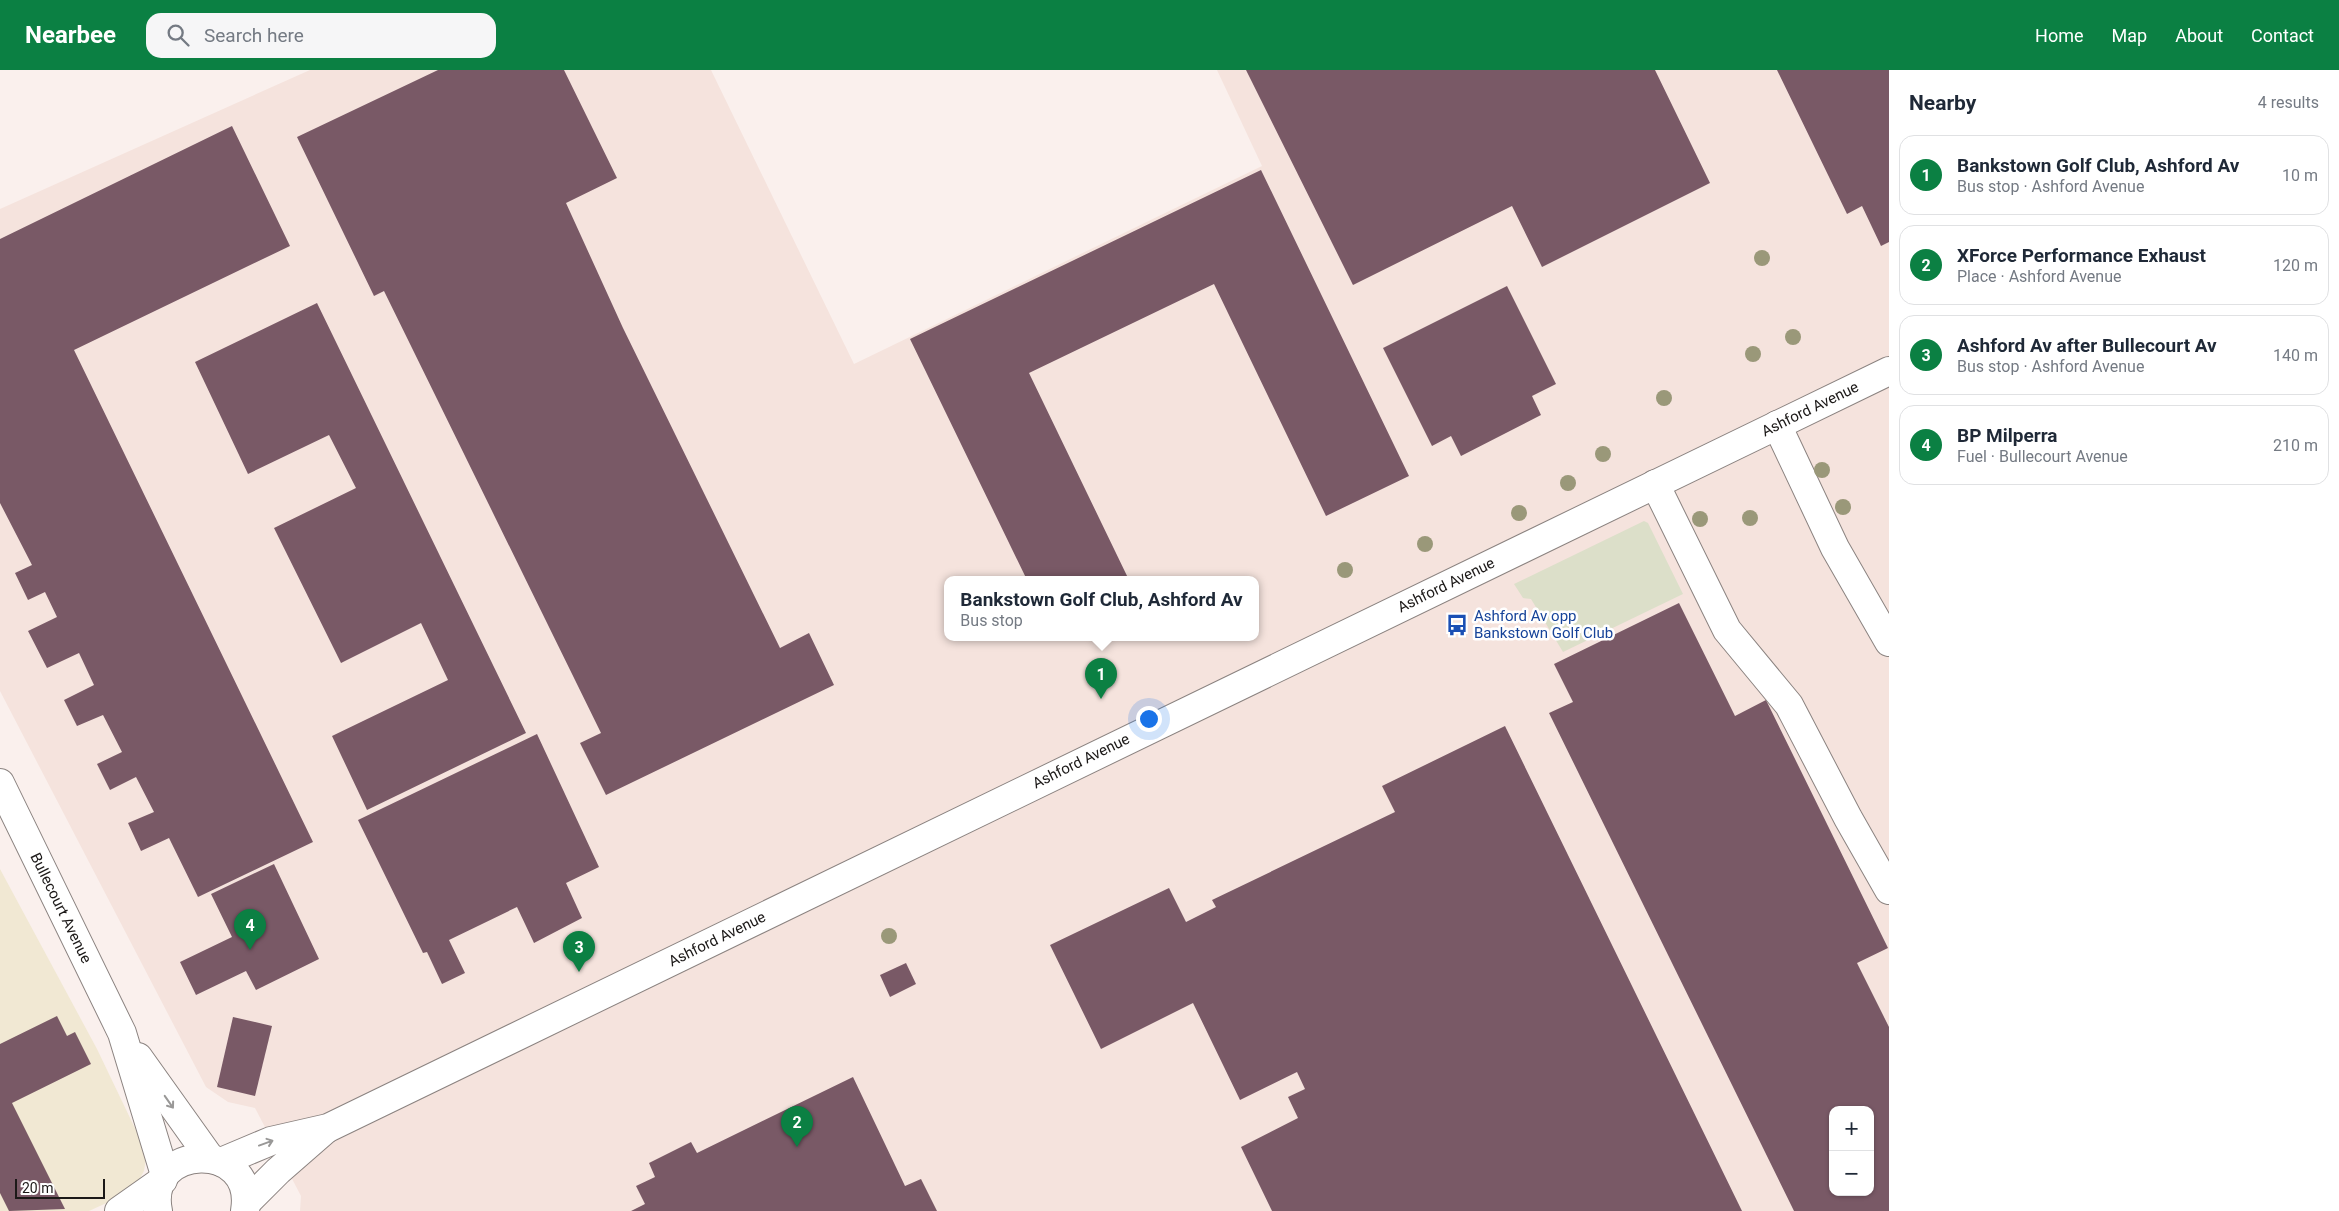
<!DOCTYPE html>
<meta charset="utf-8">
<style>
body{margin:0;font-family:Roboto,sans-serif;background:#f6f6f7;color:#1f2937}
.controls{position:absolute;right:15px;bottom:15px;display:grid;overflow:hidden;border-radius:10px;box-shadow:0 1px 4px #0004}
.controls button{width:45px;height:45px;display:grid;place-items:center;padding:0;border:0;border-bottom:1px solid #e0e1e3;background:#fff;color:#1f2937;font:25px sans-serif}
.scale{position:absolute;left:15px;bottom:12px;width:90px;box-sizing:border-box;padding-left:5px;border:2px solid #1c1918;border-top:0;font-size:14px;line-height:18px;white-space:nowrap;color:#1c1918;-webkit-text-stroke:4px #fff;paint-order:stroke}
.you{position:absolute;left:1148px;top:648px;width:18px;height:18px;margin:-12px;border:4px solid #fff;border-radius:50%;background:#1a73e8;box-shadow:0 0 0 8px #1a73e833}
.badge{display:grid;place-items:center;width:32px;height:32px;border-radius:50%;background:#0b8043;color:#fff;font-size:16px;font-weight:700}
.pin{position:absolute;translate:-50% -41px;filter:drop-shadow(0 1px 2px #0008)}
.pin::after{content:'';position:absolute;top:26px;width:18px;height:15px;background:inherit;clip-path:polygon(0 0,100% 0,50% 100%)}
.popup{position:absolute;left:944px;top:506px;width:315px;height:65px;box-sizing:border-box;display:grid;place-content:center;border-radius:10px;background:#fff;filter:drop-shadow(0 1px 4px #0005);font-size:16px;white-space:nowrap;color:#747a83}
.popup b{font-size:19px;color:#1f2937}
.popup::after{content:'';position:absolute;left:50%;top:100%;margin-left:-10px;border:10px solid transparent;border-top-color:#fff}
.list{margin:0;padding:0;list-style:none}
h2{display:flex;justify-content:space-between;align-items:center;height:65px;margin:0;padding:0 20px;font-size:21px}
h2 small{font-size:16px;font-weight:400;color:#747a83}
.list li{display:grid;grid-template-columns:32px 1fr auto;gap:15px;align-items:center;box-sizing:border-box;height:80px;margin:0 10px 10px;padding:0 10px;border:1px solid #e0e1e3;border-radius:15px}
.list b{display:block;font-size:19px;white-space:nowrap}
.list p{margin:0;font-size:16px;white-space:nowrap;color:#747a83}
.list em{font-size:16px;font-style:normal;color:#747a83}
.icon{flex:none;width:28px;height:28px;fill:none;stroke:currentColor;stroke-width:2;stroke-linecap:round;stroke-linejoin:round}
.map{position:relative;flex:none;width:1889px;height:1141px;overflow:hidden}
header{display:flex;align-items:center;gap:30px;box-sizing:border-box;height:70px;padding:0 25px;background:#0b8043;color:#fff}
header strong{font-size:24px}
nav{display:flex;gap:28px;margin-inline-start:auto;font-size:18px}
.search{width:350px;height:45px;background:#f6f6f7;display:flex;align-items:center;gap:12px;box-sizing:border-box;padding:0 18px;border-radius:15px;color:#747a83;font-size:19px}
main{display:flex}
aside{flex:1;background:#fff}
.map>svg:first-child{display:block}
</style>
<header>
<strong>Nearbee</strong>
<div class="search"><svg class="icon" aria-label="search" viewBox="0 0 24 24"><circle cx="10" cy="10" r="6"/><path d="M15 15l6 6"/></svg>Search here</div>
<nav><a>Home</a><a>Map</a><a>About</a><a>Contact</a></nav>
</header>
<main>
<div class="map">
<svg width="1889" height="1141" viewBox="0 0 1889 1141">
<rect width="100%" height="100%" fill="#faf0ed"/>
<polygon fill="#f1e8d3" points="0,799 97,979 143,1075 146,1089 144,1101 138,1112 113,1130 89,1141 0,1141"/>
<path fill="#f5e3dd" fill-rule="evenodd" d="M310,0h401l143,294 408,-198 -45,-96h672v1141h-1589l1,-15 -46,-88 -27,-6 -22,-15 -206,-396v-482zM947,510h308v58h-308zM1833,1040h37v82h-37z"/>
<polygon fill="#dcdfc9" points="1644,451 1648,453 1683,524 1563,582 1531,529 1523,528 1514,514"/>
<g fill="#795966" fill-rule="evenodd">
<polygon points="438,0 564,0 617,108 566,133 623,258 780,578 809,563 834,615 606,725 580,673 601,663 384,221 374,226 297,67"/>
<polygon points="1246,0 1655,0 1710,113 1542,197 1512,136 1353,215"/>
<polygon points="1777,0 1889,0 1889,172 1881,176 1862,136 1847,144"/>
<polygon points="232,56 290,176 74,280 313,772 198,827 169,768 141,781 128,753 154,742 136,707 110,720 97,694 122,682 103,645 77,656 64,630 94,615 79,583 47,598 28,561 57,547 45,522 28,530 15,503 32,495 0,433 0,169"/>
<polygon points="1261,100 1409,406 1326,446 1214,214 1029,303 1129,510 1027,510 910,269"/>
<polygon points="1507,216 1556,314 1532,326 1541,345 1461,386 1451,366 1432,376 1383,278"/>
<polygon points="317,233 526,663 367,740 332,666 448,610 421,553 341,593 274,458 356,418 329,365 248,404 195,292"/>
<path d="M1679,533l56,113 31,-16 122,248 -31,15 32,64v184h-95l-245,-498 24,-11 -19,-38zM1833,1040h37v82h-37z"/>
<polygon points="1505,656 1742,1141 1272,1141 1241,1077 1298,1048 1288,1027 1305,1019 1297,1002 1240,1030 1193,933 1101,979 1050,875 1169,818 1186,852 1216,837 1212,830 1395,742 1382,716"/>
<polygon points="537,664 599,797 566,813 582,848 534,873 517,837 449,870 465,903 442,914 427,882 423,883 358,750"/>
<polygon points="274,794 319,889 256,920 246,901 196,925 180,892 232,867 211,824"/>
<polygon points="906,893 916,914 890,927 880,905"/>
<polygon points="57,946 67,966 75,962 91,994 12,1033 65,1139 9,1141 0,1123 0,974"/>
<polygon points="233,947 272,956 255,1026 217,1017"/>
<polygon points="853,1007 905,1116 921,1109 937,1141 631,1141 645,1134 636,1116 655,1107 649,1093 691,1072 697,1083"/>
</g>
<g fill="none" stroke-linecap="round" stroke-linejoin="round">
<g stroke="#8b8380" stroke-width="30">
<g id="minor">
<polyline points="1777,355 1835,478 1889,572"/>
<polyline points="1655,414 1727,560 1789,635 1848,748 1889,820"/>
<polyline points="119,1141 163,1110"/>
</g>
</g>
<g stroke="#8b8380" stroke-width="30">
<g id="major">
<polyline points="0,713 122,963 165,1105"/>
<polyline points="138,987 210,1088"/>
<polyline points="221,1092 271,1071 328,1058 1889,301"/>
<polyline points="246,1133 278,1101 325,1060"/>
<path d="M158,1141c-14,-68 99,-72 87,0"/>
</g>
</g>
<use href="#minor" stroke="#fff" stroke-width="28"/>
<use href="#major" stroke="#fff" stroke-width="28"/>
</g>
<g fill="#9a9879">
<circle cx="1762" cy="188" r="8"/>
<circle cx="1793" cy="267" r="8"/>
<circle cx="1753" cy="284" r="8"/>
<circle cx="1664" cy="328" r="8"/>
<circle cx="1603" cy="384" r="8"/>
<circle cx="1822" cy="400" r="8"/>
<circle cx="1568" cy="413" r="8"/>
<circle cx="1843" cy="437" r="8"/>
<circle cx="1519" cy="443" r="8"/>
<circle cx="1750" cy="448" r="8"/>
<circle cx="1700" cy="449" r="8"/>
<circle cx="1425" cy="474" r="8"/>
<circle cx="1345" cy="500" r="8"/>
<circle cx="889" cy="866" r="8"/>
</g>
<defs><path id="oneway-shaft" d="M-6 0H5M1.5-3L5.5 0L1.5 3" fill="none" stroke-width="1.6" stroke-linecap="round" stroke-linejoin="round" transform="scale(1.25)"/></defs>
<g stroke="#999897">
<use href="#oneway-shaft" transform="translate(169 1032) rotate(55)"/>
<use href="#oneway-shaft" transform="translate(266 1073) rotate(-20)"/>
</g>
<defs>
<g id="bus-bare" transform="scale(1.725)"><path d="M-5-6H5V4H4V6H2V4H-2V6H-4V4H-5ZM-3.5-4V0h7V-4ZM-3.5 1.2v1.5H-2V1.2ZM2 1.2v1.5H3.5V1.2Z" fill="#1a4fb4" stroke="#fff" stroke-width="2.5" paint-order="stroke"/></g>
</defs>
<g fill-rule="evenodd">
<use href="#bus-bare" x="1457" y="555"/>
</g>
<g text-anchor="middle" dominant-baseline="central" stroke-width="5" stroke-linejoin="round" paint-order="stroke">
<g font-size="15" fill="#1c1918" stroke="#fff">
<text transform="translate(1810 339) rotate(-26)">Ashford Avenue</text>
<text transform="translate(1446 515) rotate(-26)">Ashford Avenue</text>
<text transform="translate(1081 691) rotate(-26)">Ashford Avenue</text>
<text transform="translate(61 838) rotate(64)">Bullecourt Avenue</text>
<text transform="translate(717 869) rotate(-26)">Ashford Avenue</text>
</g>
<g font-size="15" fill="#164399" stroke="#fff" text-anchor="start">
<text x="1474" y="546">Ashford Av opp<tspan x="1474" dy="17">Bankstown Golf Club</tspan></text>
</g>
</g>
</svg>
<div class="controls">
<button>+</button>
<button>−</button>
</div>
<div class="scale">20 m</div>
<div class="you"></div>
<div class="pin badge" style="left:1101px;top:629px">1</div>
<div class="popup"><b>Bankstown Golf Club, Ashford Av</b>Bus stop</div>
<div class="pin badge" style="left:797px;top:1077px">2</div>
<div class="pin badge" style="left:579px;top:902px">3</div>
<div class="pin badge" style="left:250px;top:880px">4</div>
</div>
<aside>
<h2>Nearby<small>4 results</small></h2>
<ul class="list">
<li><span class="badge">1</span><div><b>Bankstown Golf Club, Ashford Av</b><p>Bus stop · Ashford Avenue</p></div><em>10 m</em></li>
<li><span class="badge">2</span><div><b>XForce Performance Exhaust</b><p>Place · Ashford Avenue</p></div><em>120 m</em></li>
<li><span class="badge">3</span><div><b>Ashford Av after Bullecourt Av</b><p>Bus stop · Ashford Avenue</p></div><em>140 m</em></li>
<li><span class="badge">4</span><div><b>BP Milperra</b><p>Fuel · Bullecourt Avenue</p></div><em>210 m</em></li>
</ul>
</aside>
</main>
